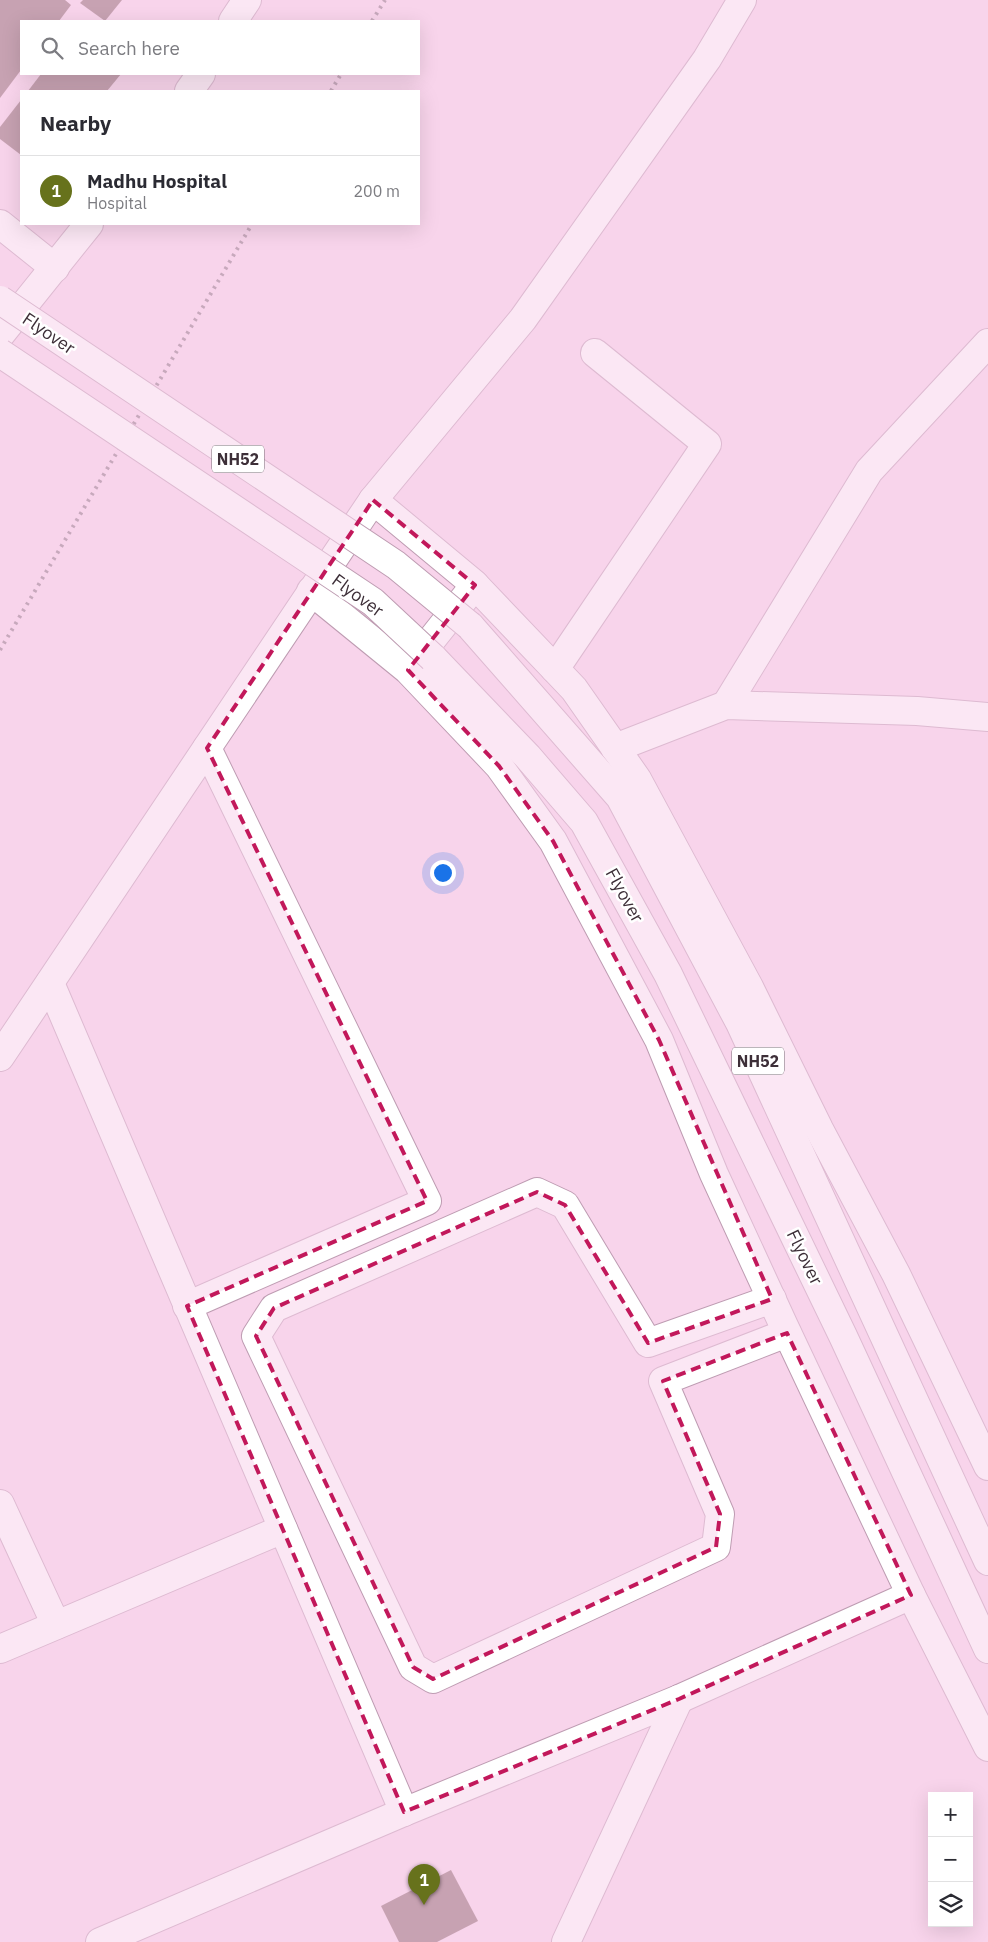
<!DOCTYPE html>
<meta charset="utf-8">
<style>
body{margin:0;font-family:"IBM Plex Sans",sans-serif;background:#f2f2f3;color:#2b2b33}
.controls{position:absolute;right:15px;bottom:15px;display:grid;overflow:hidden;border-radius:0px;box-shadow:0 5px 20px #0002}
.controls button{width:45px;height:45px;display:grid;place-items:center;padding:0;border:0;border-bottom:1px solid #e1e1e2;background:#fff;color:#2b2b33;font:25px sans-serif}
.you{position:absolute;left:442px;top:872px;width:18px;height:18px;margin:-12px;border:4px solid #fff;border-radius:50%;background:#1a73e8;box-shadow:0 0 0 8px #1a73e833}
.badge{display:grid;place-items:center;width:32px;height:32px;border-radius:50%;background:#67721c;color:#fff;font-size:16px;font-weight:700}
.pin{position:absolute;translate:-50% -41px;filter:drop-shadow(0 1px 2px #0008)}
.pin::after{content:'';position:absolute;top:26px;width:18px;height:15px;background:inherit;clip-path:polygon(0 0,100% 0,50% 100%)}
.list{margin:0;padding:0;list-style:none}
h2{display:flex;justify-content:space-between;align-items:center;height:65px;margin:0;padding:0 20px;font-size:21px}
h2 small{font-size:16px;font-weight:400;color:#7c7c81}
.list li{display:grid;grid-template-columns:32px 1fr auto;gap:15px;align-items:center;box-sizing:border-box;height:70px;padding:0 20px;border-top:1px solid #e1e1e2}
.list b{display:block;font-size:19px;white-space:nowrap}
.list p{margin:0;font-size:16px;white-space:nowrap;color:#7c7c81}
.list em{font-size:16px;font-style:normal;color:#7c7c81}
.icon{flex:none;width:28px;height:28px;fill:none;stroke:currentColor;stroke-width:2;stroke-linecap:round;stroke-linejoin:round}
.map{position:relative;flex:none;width:988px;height:1942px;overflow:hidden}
.search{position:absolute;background:#fff;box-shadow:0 5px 20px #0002;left:20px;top:20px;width:400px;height:55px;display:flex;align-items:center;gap:12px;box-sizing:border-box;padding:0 18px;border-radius:0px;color:#7c7c81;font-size:19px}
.panel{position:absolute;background:#fff;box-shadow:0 5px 20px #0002;left:20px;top:90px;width:400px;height:135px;border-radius:0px}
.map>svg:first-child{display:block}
</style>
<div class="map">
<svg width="988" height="1942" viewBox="0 0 988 1942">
<rect width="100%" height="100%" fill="#f8d4eb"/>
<g fill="#8d676e">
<polygon points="0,0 65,0 71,5 59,21 21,21 21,70 0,98"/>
<polygon points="83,0 122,0 105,21 80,3"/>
<polygon points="41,74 121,74 107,91 28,91"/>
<polygon points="21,100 21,155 0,139 0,127"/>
<polygon points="451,1870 478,1921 437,1942 399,1942 381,1906"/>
</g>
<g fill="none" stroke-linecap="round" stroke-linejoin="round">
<g stroke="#be9cb2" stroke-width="30">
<g id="minor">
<polyline points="233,21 247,0"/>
<polyline points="189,91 201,74"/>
<polyline points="0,224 55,268"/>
<polyline points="0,335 89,224"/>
<polyline points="373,500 473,583 555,669 574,689 637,779 749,987 819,1129 896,1274 988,1466"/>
<polyline points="311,591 408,670 499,766 553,841 659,1040 714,1174 784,1326 911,1595 988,1747"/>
<polyline points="409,668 475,585"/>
<polyline points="555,669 707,444 595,353"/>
<polyline points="726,705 869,471 988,343"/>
<polyline points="615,748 726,705 917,711 988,717"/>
<polyline points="50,983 404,1812"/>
<polyline points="0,1057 373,500 523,319 707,59 742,0"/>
<polyline points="772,1299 648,1343 565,1205 537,1192 274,1308 256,1336 413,1667 433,1679 716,1547 720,1514 663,1381 787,1333"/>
<polyline points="187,1306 427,1201 207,748"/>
<polyline points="0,1504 56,1625"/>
<polyline points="0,1649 283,1529"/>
<polyline points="100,1942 404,1812 679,1699 911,1595"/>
<polyline points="566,1942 679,1699"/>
</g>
</g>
<g stroke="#be9cb2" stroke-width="30">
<g id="highway">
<polyline points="470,626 620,797 740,1023 988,1561"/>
<polyline points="433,658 528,757 584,822 668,974 843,1336 988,1649"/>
</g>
</g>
<use href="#minor" stroke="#fff" stroke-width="28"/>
<use href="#highway" stroke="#fff" stroke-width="28"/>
<g stroke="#8d7584" stroke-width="4" stroke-dasharray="2.5 5" stroke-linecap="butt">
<polyline points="372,21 385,0"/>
<polyline points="331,91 341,74"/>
<polyline points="0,650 252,224"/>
</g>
<g stroke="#be9cb2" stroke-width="30" stroke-linecap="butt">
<g id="highway-bridge">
<polyline points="0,300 396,565 470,626"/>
<polyline points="0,353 373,602 433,658"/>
</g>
</g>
<use href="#highway-bridge" stroke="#fff" stroke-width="28"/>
</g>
<path d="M0 0H988V1942H0ZM373,500l102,85 -67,85 91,96 54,75 106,199 113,259 -124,44 -83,-138 -28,-13 -263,116 -18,28 157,331 20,12 283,-132 4,-33 -57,-133 124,-48 124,262 -232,104 -275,113 -217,-506 240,-105 -220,-453z" fill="#f8d4eb" fill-opacity=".55" fill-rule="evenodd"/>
<path fill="none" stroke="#c2185b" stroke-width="4" stroke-dasharray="10 6" stroke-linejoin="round" d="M373,500l102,85 -67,85 91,96 54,75 106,199 113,259 -124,44 -83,-138 -28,-13 -263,116 -18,28 157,331 20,12 283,-132 4,-33 -57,-133 124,-48 124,262 -232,104 -275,113 -217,-506 240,-105 -220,-453z"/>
<g text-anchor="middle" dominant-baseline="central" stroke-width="5" stroke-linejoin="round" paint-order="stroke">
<g fill="#fff" stroke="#776d74" stroke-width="1">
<rect x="212" y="445.5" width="52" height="27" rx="4"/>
<rect x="732" y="1047.5" width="52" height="27" rx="4"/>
</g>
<g font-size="16" font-weight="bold" fill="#3d2f38">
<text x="238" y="459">NH52</text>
<text x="758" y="1061">NH52</text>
</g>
<g font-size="18" fill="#3d2f38" stroke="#fff">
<text transform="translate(49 333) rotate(34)">Flyover</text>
<text transform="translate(358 595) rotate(36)">Flyover</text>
<text transform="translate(625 895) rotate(61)">Flyover</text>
<text transform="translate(805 1257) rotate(64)">Flyover</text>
</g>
</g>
</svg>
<div class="controls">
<button>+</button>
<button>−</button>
<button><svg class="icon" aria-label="layers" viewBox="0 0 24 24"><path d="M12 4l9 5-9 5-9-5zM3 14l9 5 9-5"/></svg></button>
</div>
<div class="you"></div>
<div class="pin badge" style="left:424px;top:1905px">1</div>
<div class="search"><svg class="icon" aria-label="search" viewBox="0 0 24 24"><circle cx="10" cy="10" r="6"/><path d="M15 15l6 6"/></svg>Search here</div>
<section class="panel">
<h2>Nearby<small></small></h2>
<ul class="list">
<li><span class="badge">1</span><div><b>Madhu Hospital</b><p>Hospital</p></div><em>200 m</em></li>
</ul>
</section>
</div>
